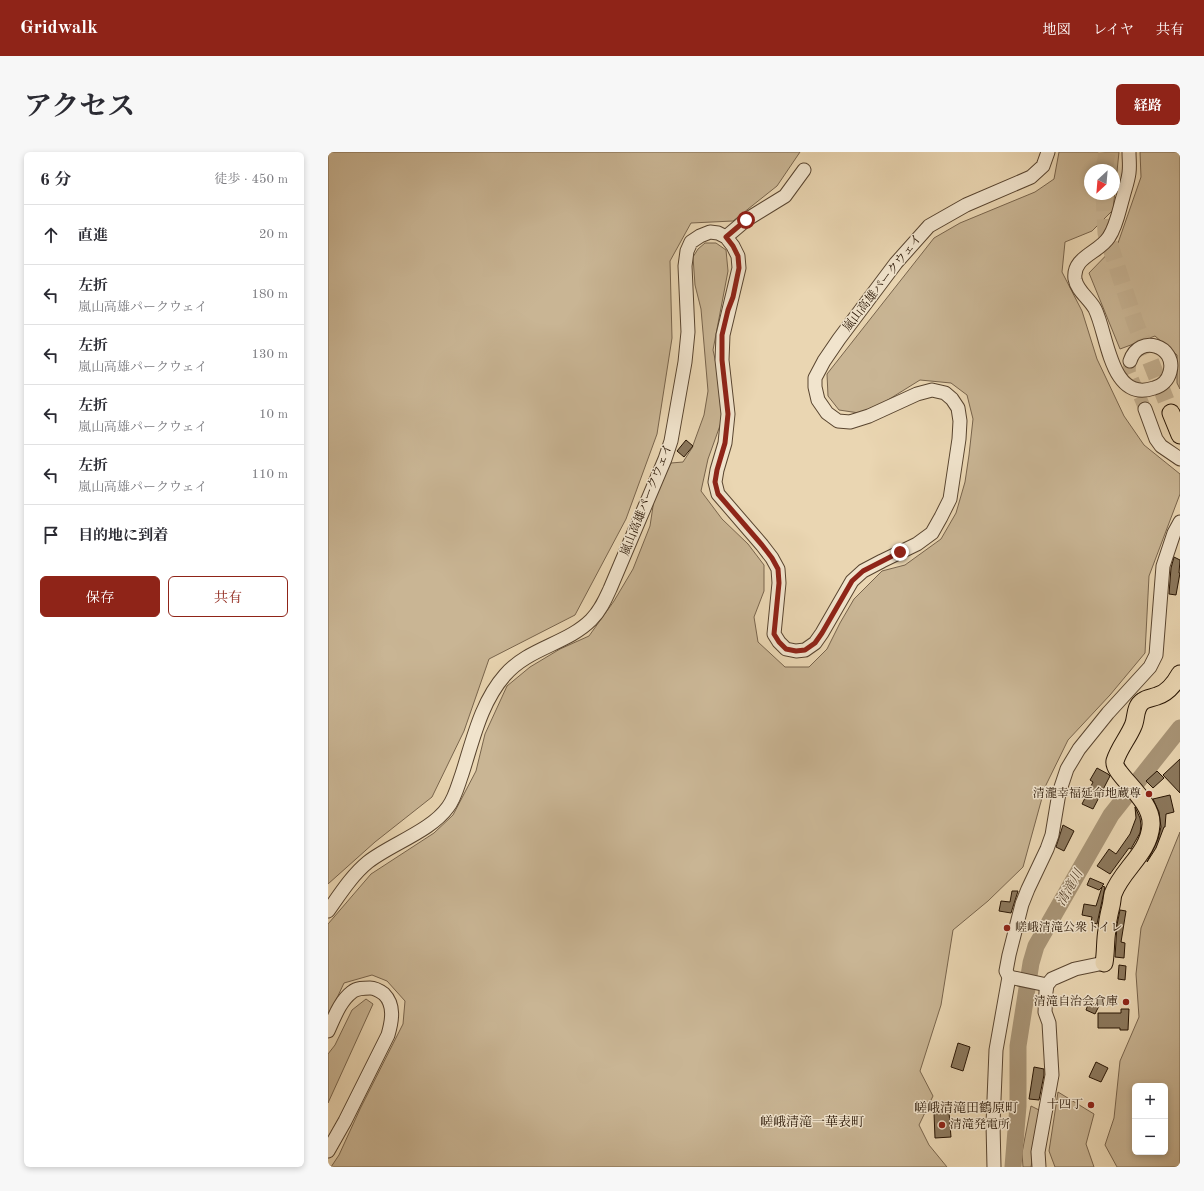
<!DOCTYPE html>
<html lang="ja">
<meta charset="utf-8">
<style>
body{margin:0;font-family:"Old Standard TT","Noto Serif JP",serif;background:#f7f7f7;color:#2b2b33}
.controls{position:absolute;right:12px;bottom:12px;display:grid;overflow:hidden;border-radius:6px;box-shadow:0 2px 6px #0003}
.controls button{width:36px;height:36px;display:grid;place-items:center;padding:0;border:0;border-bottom:1px solid #e1e1e2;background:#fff;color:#2b2b33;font:20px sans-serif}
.compass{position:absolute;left:756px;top:12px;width:36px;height:36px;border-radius:50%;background:#fff;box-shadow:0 2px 6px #0003;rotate:206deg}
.stop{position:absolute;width:12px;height:12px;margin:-9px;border:3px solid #8f2418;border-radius:50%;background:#fff}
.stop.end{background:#8f2418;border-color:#fff;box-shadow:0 1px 4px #0008}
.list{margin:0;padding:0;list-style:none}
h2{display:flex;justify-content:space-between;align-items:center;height:52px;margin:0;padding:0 16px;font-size:17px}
h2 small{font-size:13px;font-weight:400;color:#7c7c81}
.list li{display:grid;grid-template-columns:26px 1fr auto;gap:12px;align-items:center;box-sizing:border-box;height:60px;padding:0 16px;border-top:1px solid #e1e1e2}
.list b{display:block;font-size:15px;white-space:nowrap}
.list p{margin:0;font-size:13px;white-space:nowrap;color:#7c7c81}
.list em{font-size:13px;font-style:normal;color:#7c7c81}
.actions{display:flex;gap:8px;padding:12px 16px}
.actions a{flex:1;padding:9px 0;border:1px solid #8f2418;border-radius:6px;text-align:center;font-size:14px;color:#8f2418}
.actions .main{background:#8f2418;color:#fff}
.icon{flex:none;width:22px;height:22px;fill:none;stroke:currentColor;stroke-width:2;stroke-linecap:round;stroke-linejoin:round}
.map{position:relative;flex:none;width:852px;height:1015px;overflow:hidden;border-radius:6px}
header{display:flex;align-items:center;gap:24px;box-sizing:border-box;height:56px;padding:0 20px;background:#8f2418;color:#fff}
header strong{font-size:19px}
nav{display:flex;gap:22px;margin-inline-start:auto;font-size:14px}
.intro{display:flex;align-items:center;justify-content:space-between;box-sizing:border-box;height:96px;padding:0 24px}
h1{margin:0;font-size:28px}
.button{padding:10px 18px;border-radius:6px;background:#8f2418;color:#fff;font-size:14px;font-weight:700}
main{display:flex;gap:24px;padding:0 24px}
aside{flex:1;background:#fff;border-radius:6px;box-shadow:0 2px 6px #0003}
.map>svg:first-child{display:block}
</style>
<header>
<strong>Gridwalk</strong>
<nav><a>地図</a><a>レイヤ</a><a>共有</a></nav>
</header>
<div class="intro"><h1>アクセス</h1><a class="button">経路</a></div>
<main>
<aside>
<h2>6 分<small>徒歩 · 450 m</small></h2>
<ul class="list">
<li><svg class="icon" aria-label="ahead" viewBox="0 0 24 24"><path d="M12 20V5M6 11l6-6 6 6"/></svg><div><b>直進</b></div><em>20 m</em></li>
<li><svg class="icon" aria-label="left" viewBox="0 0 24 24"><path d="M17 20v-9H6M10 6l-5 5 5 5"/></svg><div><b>左折</b><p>嵐山高雄パークウェイ</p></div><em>180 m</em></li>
<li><svg class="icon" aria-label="left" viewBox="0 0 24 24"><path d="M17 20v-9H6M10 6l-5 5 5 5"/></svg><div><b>左折</b><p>嵐山高雄パークウェイ</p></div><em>130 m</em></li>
<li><svg class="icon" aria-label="left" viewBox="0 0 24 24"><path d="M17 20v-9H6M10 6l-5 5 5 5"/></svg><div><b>左折</b><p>嵐山高雄パークウェイ</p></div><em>10 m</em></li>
<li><svg class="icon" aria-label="left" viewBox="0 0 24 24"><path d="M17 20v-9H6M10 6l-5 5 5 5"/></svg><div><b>左折</b><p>嵐山高雄パークウェイ</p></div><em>110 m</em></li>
<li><svg class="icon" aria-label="arrive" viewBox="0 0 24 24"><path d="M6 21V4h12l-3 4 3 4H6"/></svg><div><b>目的地に到着</b></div></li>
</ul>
<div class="actions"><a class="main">保存</a><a>共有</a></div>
</aside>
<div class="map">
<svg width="852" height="1015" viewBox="0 0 852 1015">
<rect width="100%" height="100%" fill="#ead6b2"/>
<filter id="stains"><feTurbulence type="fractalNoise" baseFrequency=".005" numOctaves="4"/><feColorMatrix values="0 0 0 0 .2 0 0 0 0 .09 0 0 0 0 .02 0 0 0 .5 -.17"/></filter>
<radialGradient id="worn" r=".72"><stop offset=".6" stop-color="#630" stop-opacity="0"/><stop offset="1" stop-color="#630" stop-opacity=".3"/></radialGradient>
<g fill="#c9b594" stroke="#78644c" fill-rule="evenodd">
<polygon points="0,0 472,0 449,34 405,69 363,71 342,109 344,186 329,282 298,367 247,463 161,507 136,579 104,645 47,690 0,732"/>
<path d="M731,0h60l-6,58 -21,21 -27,11 -3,30 20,39 15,48 27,57 20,29 36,29v20l-31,82 -4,77 -35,42 -42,45 -23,47 -22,80 -35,34 -35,29 -12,75 -21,66 13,25 -14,29 10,20 18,22h-616l8,-12 21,-46 43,-85 2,-23 -18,-20 -15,-6 -28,8 -16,34v-93l43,-50 63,-41 19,-18 23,-44 9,-37 22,-48 23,-19 30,-18 29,-13 25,-35 19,-32 17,-43 5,-33 16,-30 12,-1 9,-14 12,-33 4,-24 -7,-82 -6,-24 -2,-28 5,-8 7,-6h11l10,7 2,21 -15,79 6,27 3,43 -14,39 -7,32 21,28 26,25 16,21v26l-10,26 4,25 27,25h24l18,-18 13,-26 14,-24 28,-28 23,-6 36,-26 15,-26 9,-31 4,-27 4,-36 -6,-24 -16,-12 -31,-3 -37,23 -24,10 -20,-3 -11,-14 -1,-22 107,-136 26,-15 75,-31 19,-13zM762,18h24v24h-24z"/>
<polygon points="812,0 852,0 852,237 849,231 849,203 827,184 792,197 761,121 790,91 813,25"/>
<path d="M852,680v335h-63l-12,-22 9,-27 6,-57 19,-44 -3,-43 5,-46zM807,934h30v66h-30z"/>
<polygon points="38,847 45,852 0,951 0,902 7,893 24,858"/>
<polygon points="730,940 766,962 758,992 766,1015 727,1015 721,999"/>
<polygon points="703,954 713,959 703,1015 695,1015 694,1001"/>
</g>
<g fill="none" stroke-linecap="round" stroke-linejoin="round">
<polyline stroke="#a89476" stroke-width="17" points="685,1015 690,954 690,894 703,811 708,794 783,663 852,576"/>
</g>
<g fill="#8c795e" stroke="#271403">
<polygon points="358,288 365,294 356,305 349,299"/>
<polygon points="846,405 852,408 851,421 852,421 848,443 841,442 843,416"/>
<polygon points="852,607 852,641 835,623"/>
<polygon points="769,616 780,622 782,624 765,657 754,652 765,630 762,628"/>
<polygon points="829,619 836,626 825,636 818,629"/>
<polygon points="842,643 846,660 838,662 837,675 836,675 828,696 819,710 830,687 833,675 831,660 825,647"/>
<polygon points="807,655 812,666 813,673 812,681 804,695 803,697 801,696 782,722 769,714 781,697 788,702 802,682 808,666"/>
<polygon points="735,673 746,679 736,699 728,695"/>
<polygon points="762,726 776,732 774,734 777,735 769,772 763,770 764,765 754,763 756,752 768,754 774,735 771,738 759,733"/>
<polygon points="684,739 690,739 683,761 671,759 673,749 682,750"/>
<polygon points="792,758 798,759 793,790 797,791 796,806 787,805 789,773"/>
<polygon points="791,813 798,814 797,828 790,827"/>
<polygon points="761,850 771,854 767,862 758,858"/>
<polygon points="793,857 801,857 800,878 792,878 792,876 770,876 770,861 793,861"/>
<polygon points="630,891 642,895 635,919 623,915"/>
<polygon points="768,910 780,916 773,930 761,925"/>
<polygon points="706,915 716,917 716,923 711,948 701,947"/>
<polygon points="621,960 623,985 607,986 606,961"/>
</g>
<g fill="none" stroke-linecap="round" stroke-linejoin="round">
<polyline stroke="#c3af8f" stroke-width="13" stroke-dasharray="13 6" stroke-linecap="butt" points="802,209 801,219 817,257"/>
<g stroke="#c3af8f" stroke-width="17" stroke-dasharray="17 8" stroke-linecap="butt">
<polyline points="776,18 779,0"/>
<polyline points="776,42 778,81 807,170 843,261"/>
</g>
<g stroke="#58442f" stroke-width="15">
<g id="minor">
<path d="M801,0c0,7 1,14 0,21 -1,8 -4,16 -6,24 -4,13 -6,28 -14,40 -10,16 -37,20 -34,42 2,12 14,19 20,30 13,26 15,94 59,79 8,-2 14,-8 16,-16 7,-26 -31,-39 -40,-11"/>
<polyline points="398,85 418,68 457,44 476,18"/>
<polyline points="817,257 828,287 833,294 852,307"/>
<path d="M0,759c12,-17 24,-36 40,-49 23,-18 63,-31 80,-55 7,-9 10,-22 14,-33 11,-34 19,-72 43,-99 23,-27 62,-31 86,-55 9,-9 14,-20 19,-31l55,-130 6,-18 14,-79 3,-30 -3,-66 2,-15 4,-9 9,-6 10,-4 8,1 8,4 7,9 5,10 1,12 -16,67 -1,25 6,54 -3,29 -8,27 -2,12 3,12 44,51 10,13 6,11 1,14 -5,51 5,8 7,7 10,2 9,-1 10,-7 7,-10 30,-52 11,-10 19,-10 35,-17 15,-11 9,-16 9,-18 9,-60 1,-18 -2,-13 -6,-9 -7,-6 -13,-3 -15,4 -48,22 -19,6 -12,-1 -11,-8 -9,-13 -3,-13v-9l9,-17 15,-22 57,-76 33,-37 37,-21 65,-28 12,-11 5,-14"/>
<polyline points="681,825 719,833"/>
<path d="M0,879c6,-13 12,-30 24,-39 5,-4 12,-4 18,-4 5,0 10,3 14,6 11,11 8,27 4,41l-43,86 -17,30"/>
<polyline points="666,1015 665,972 668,898 681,825 678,819 681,803 694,752 700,737 719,697 724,683 731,641 739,617 751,597 780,561 822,515 828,503 835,414 846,381 852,370"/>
<polyline points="711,1015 710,1000 724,923 721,871 717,860 718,840 719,833 724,827 747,817 776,811"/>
</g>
</g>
<g stroke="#271403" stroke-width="19">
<g id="major">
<polyline points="843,261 852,283"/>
<path d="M776,811c2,-11 1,-22 3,-33 0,-8 2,-16 4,-24 1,-4 1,-8 2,-12 9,-25 36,-40 38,-69 2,-26 -39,-51 -36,-64 4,-13 13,-23 18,-35 4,-8 1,-19 10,-25 4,-3 9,-3 14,-5 11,-3 18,-13 23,-22"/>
</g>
</g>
<use href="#minor" stroke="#f1e4cd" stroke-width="13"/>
<use href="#major" stroke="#ead6b2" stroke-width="17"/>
</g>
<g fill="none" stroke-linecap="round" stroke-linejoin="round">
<polyline stroke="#8f2418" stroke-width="5" points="418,68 398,85 405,94 410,104 411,116 405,145 400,158 394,183 394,208 400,262 397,291 389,318 387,330 390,342 434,393 444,406 450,417 451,431 446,482 451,490 458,497 468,499 477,498 487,491 494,481 524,429 535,419 572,400"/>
</g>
<g fill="#8f2418" stroke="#f1e4cd" stroke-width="1.5">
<circle cx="821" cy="642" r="4"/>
<circle cx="679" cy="776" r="4"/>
<circle cx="798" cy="850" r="4"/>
<circle cx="763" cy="953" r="4"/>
<circle cx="614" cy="973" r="4"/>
</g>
<g text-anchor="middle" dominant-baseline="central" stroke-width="3" stroke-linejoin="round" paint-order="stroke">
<g font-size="12" fill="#271403" stroke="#f1e4cd">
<text transform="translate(555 131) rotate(-52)">嵐山高雄パークウェイ</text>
<text transform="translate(319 348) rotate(-68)">嵐山高雄パークウェイ</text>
</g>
<g font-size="12" fill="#271403" stroke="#f1e4cd" text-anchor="end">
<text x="813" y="642">清瀧幸福延命地蔵尊</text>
<text x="687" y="776" text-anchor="start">嵯峨清滝公衆トイレ</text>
<text x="790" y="850">清滝自治会倉庫</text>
<text x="755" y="953">十四丁</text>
<text x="622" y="973" text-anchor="start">清滝発電所</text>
</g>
<g font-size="13" font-style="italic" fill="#5b4731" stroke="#f1e4cd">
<text transform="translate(742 736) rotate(-60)">清滝川</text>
</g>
<g font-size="13" fill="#271403" stroke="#f1e4cd">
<text x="638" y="956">嵯峨清滝田鶴原町</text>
<text x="484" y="970">嵯峨清滝一華表町</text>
</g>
</g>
<rect width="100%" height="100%" filter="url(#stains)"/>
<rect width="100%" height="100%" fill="url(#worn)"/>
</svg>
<div class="controls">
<button>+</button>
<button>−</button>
</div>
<svg class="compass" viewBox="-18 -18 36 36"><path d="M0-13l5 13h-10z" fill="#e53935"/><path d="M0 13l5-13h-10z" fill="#7c7c81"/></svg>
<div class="stop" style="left:418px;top:68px"></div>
<div class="stop end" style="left:572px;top:400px"></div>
</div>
</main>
